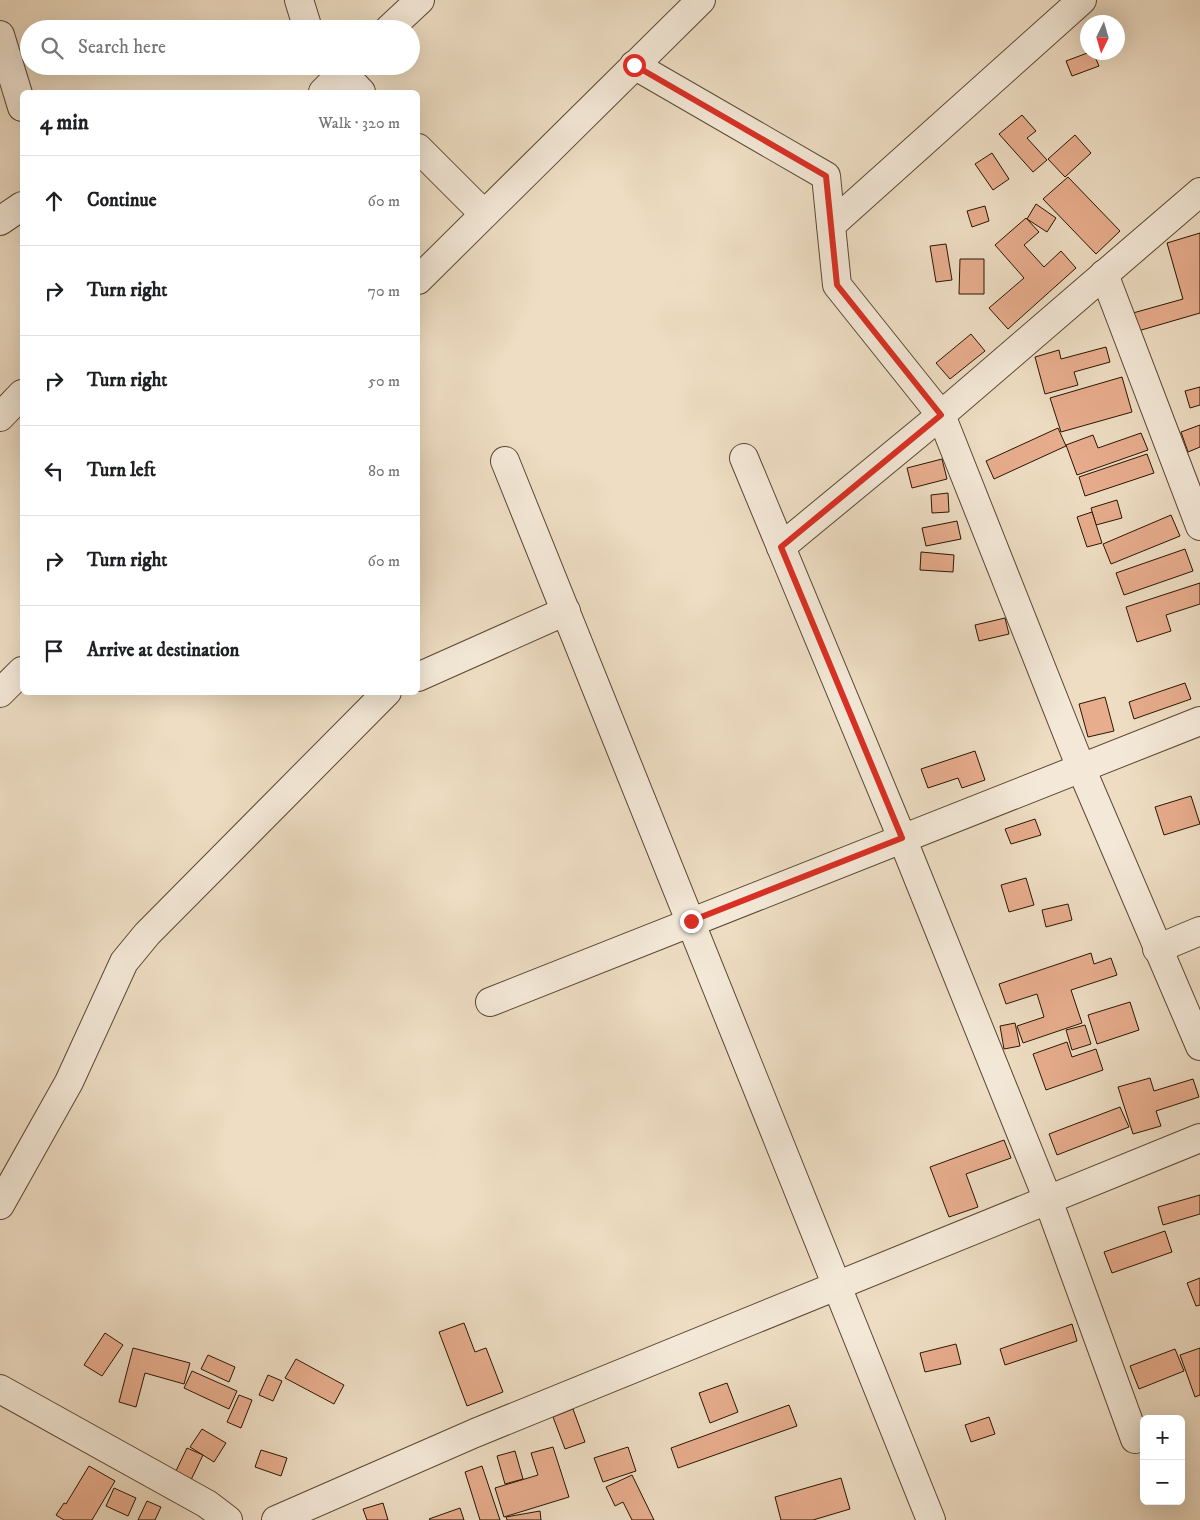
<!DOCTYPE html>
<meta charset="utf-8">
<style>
body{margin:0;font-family:"IM FELL DW Pica",serif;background:#f6f6f6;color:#202124}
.controls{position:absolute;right:15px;bottom:15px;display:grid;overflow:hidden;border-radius:8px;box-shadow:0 5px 20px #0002}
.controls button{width:45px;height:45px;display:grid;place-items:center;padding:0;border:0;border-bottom:1px solid #e0e0e0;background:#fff;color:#202124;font:25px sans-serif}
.compass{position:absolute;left:1080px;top:15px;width:45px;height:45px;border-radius:50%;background:#fff;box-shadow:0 5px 20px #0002;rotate:185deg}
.stop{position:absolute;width:15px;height:15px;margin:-11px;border:4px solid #d93025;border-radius:50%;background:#fff}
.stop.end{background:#d93025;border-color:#fff;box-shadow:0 1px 5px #0008}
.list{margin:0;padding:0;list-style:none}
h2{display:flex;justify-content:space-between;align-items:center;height:65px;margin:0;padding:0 20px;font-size:21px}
h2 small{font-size:16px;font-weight:400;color:#757577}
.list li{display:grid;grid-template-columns:32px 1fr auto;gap:15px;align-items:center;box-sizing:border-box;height:90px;padding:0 20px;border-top:1px solid #e0e0e0}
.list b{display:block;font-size:19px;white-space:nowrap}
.list em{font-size:16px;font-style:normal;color:#757577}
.icon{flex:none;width:28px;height:28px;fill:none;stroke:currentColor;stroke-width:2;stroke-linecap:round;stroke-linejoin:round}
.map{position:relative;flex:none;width:1200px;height:1520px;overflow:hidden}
.search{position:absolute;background:#fff;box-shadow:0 5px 20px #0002;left:20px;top:20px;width:400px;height:55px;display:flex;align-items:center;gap:12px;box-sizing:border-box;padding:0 18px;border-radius:28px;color:#757577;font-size:19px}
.panel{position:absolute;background:#fff;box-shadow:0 5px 20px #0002;left:20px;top:90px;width:400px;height:605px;border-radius:8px}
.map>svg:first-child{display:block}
</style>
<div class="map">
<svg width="1200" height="1520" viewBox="0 0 1200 1520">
<rect width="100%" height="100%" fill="#eeddc3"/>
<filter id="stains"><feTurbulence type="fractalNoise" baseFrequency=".004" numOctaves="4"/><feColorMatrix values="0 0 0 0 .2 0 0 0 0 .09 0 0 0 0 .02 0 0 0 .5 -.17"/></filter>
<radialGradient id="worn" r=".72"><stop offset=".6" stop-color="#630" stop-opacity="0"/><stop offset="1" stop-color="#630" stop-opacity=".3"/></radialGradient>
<g fill="#e7ad8d" stroke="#2a1502">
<polygon points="1090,52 1093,52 1099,66 1072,76 1066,61"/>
<polygon points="1022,115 1036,131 1027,138 1047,160 1033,172 999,134"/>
<polygon points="1075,135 1091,153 1065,177 1048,159"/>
<polygon points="992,153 1009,179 993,190 975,164"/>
<polygon points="1068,177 1120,231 1096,254 1043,199"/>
<polygon points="1036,204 1056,218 1047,232 1027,219"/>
<polygon points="985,206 989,221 972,227 967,211"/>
<polygon points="1026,218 1039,232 1024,245 1044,267 1061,251 1076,268 1008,329 989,308 1024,278 995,245"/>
<polygon points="1200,233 1200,313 1138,331 1133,313 1183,299 1167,243"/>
<polygon points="946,244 952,280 936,282 930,246"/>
<polygon points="960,259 984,259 984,294 959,294"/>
<polygon points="971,334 985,351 950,379 936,363"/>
<polygon points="1106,347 1110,362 1074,372 1078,385 1045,394 1035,357 1059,350 1061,359"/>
<polygon points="1122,377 1132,412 1061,432 1050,398"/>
<polygon points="1200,387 1200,405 1190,408 1185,391"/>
<polygon points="1200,425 1200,447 1188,452 1181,432"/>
<polygon points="1058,428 1066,446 994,479 986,461"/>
<polygon points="1141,433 1148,450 1077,475 1066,445 1093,435 1098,448"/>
<polygon points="1147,454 1154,473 1085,496 1079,477"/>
<polygon points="942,459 947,479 912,488 907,468"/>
<polygon points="948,493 949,512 932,513 931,495"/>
<polygon points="1117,500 1122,518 1096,525 1091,508"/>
<polygon points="1092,512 1102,543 1087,547 1077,517"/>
<polygon points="1171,515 1180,536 1111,564 1103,544"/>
<polygon points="957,521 961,539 926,546 922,528"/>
<polygon points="1185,549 1193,571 1124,595 1116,573"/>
<polygon points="921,552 954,555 953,572 920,570"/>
<polygon points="1200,583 1200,604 1166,615 1171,631 1137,642 1126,607"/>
<polygon points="1005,618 1009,634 979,641 975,625"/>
<polygon points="1185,683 1191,699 1134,719 1129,702"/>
<polygon points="1105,697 1114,731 1088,737 1079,704"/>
<polygon points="975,751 985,780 962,788 958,778 928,788 921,769"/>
<polygon points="1191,796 1200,824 1164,835 1155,807"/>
<polygon points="1035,819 1041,835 1011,844 1005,829"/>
<polygon points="1026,878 1034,905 1009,912 1001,885"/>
<polygon points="1068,904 1072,920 1046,927 1042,910"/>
<polygon points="1091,953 1094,964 1111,958 1117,975 1071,990 1082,1023 1023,1043 1017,1026 1044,1017 1037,994 1006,1004 999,984"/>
<polygon points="1130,1002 1139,1030 1097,1044 1088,1015"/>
<polygon points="1015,1023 1020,1046 1004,1049 1000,1026"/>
<polygon points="1085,1025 1091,1044 1072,1050 1066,1030"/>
<polygon points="1067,1042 1072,1057 1096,1049 1103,1070 1046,1090 1033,1054"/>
<polygon points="1150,1078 1154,1091 1193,1079 1199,1097 1156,1111 1161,1126 1133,1134 1118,1087"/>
<polygon points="1120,1107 1129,1127 1057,1155 1049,1134"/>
<polygon points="1004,1140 1011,1158 966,1174 978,1207 949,1217 930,1167"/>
<polygon points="1200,1195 1200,1214 1163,1225 1158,1207"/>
<polygon points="1165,1231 1172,1252 1112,1273 1104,1252"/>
<polygon points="1200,1278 1200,1305 1196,1306 1187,1283"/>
<polygon points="464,1323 475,1352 486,1348 503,1392 467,1406 439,1332"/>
<polygon points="1072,1324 1077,1341 1005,1365 1000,1349"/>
<polygon points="105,1333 123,1345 102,1376 84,1365"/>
<polygon points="956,1344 961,1364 925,1372 920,1353"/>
<polygon points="133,1348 190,1363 184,1384 145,1373 136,1407 119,1402"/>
<polygon points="1200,1348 1200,1395 1195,1397 1180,1355"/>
<polygon points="1175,1349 1184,1371 1139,1389 1130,1366"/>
<polygon points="208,1355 235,1367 229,1382 201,1369"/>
<polygon points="296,1359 344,1385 334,1404 285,1378"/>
<polygon points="192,1371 237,1391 229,1409 184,1388"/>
<polygon points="268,1375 282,1381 273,1401 259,1395"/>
<polygon points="727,1383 738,1412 710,1423 699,1393"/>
<polygon points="239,1395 252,1400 241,1428 227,1422"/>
<polygon points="789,1405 797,1426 678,1468 671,1448"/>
<polygon points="573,1409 585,1442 565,1449 553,1417"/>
<polygon points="989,1417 995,1434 971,1442 965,1425"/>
<polygon points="202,1429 226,1443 214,1462 190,1447"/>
<polygon points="553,1447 569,1497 504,1517 495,1488 538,1475 531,1453"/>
<polygon points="628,1447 636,1471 603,1482 594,1458"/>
<polygon points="187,1448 203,1455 191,1480 175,1473"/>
<polygon points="261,1450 287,1458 281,1476 255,1467"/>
<polygon points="515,1451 523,1479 505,1484 497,1456"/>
<polygon points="89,1466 115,1481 92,1520 64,1520 56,1515 64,1503 66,1504"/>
<polygon points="482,1466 500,1520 480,1520 465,1472"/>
<polygon points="632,1475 654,1520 632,1520 623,1502 615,1506 606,1487"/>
<polygon points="841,1478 850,1509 813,1520 781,1520 775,1497"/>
<polygon points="114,1488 136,1498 128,1516 106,1506"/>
<polygon points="147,1501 161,1507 155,1520 138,1520"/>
<polygon points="383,1503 388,1520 367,1520 363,1509"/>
<polygon points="460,1508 464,1520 430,1520 429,1519"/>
<polygon points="540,1511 541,1520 507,1520 506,1517"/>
</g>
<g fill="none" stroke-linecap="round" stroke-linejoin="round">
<g stroke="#5b4732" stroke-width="30">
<g id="minor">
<polyline points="299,0 308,29"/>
<polyline points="389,29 420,0"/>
<polyline points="0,35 22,107"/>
<polyline points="634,65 826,176 837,285 941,415 1081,768 1200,1046"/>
<polyline points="336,66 361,92"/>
<polyline points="323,92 349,66"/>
<polyline points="418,148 484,214"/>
<polyline points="0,221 22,206"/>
<polyline points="831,225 1082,0"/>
<polyline points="1104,274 1200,526"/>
<polyline points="418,280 701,0"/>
<polyline points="0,417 22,394"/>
<polyline points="744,458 902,838 1048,1200 1135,1439"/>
<polyline points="505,461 931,1520"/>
<polyline points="781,547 941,415 1200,192"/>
<polyline points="418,677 566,611"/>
<polyline points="0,693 22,671"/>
<polyline points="1157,949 1200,931"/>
<polyline points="490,1002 1200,721"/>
<polyline points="0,1205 69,1082 124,962 147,934 387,692"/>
<polyline points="0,1389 207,1504 228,1520"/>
<polyline points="276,1520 475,1433 1200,1138"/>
</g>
</g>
<use href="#minor" stroke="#f4e9d8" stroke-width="28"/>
</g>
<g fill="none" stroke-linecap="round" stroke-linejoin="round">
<polyline stroke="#d93025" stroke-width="6" points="634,65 826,176 837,285 941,415 781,547 902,838 691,921"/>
</g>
<rect width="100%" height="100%" filter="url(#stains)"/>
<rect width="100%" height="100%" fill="url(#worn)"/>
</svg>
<div class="controls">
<button>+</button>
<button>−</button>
</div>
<svg class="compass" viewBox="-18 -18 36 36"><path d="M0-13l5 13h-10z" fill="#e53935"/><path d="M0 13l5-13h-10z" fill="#757577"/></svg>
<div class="stop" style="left:634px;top:65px"></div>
<div class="stop end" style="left:691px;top:921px"></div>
<div class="search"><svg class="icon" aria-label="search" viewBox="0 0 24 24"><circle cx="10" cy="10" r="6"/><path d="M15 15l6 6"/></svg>Search here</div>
<section class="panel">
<h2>4 min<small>Walk · 320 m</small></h2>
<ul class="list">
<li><svg class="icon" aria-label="ahead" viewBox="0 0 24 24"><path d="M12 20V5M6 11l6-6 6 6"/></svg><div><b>Continue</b></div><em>60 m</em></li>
<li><svg class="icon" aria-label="right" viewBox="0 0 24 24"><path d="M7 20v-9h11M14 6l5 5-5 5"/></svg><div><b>Turn right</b></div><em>70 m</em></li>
<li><svg class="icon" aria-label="right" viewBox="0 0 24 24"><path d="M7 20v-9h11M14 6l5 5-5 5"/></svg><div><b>Turn right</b></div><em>50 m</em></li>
<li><svg class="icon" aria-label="left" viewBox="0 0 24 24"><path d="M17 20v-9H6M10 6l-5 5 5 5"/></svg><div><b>Turn left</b></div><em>80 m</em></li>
<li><svg class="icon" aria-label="right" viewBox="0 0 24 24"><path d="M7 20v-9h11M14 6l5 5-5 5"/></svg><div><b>Turn right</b></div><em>60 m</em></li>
<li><svg class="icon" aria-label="arrive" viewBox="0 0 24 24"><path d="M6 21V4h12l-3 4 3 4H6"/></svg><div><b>Arrive at destination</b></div></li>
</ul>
</section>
</div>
